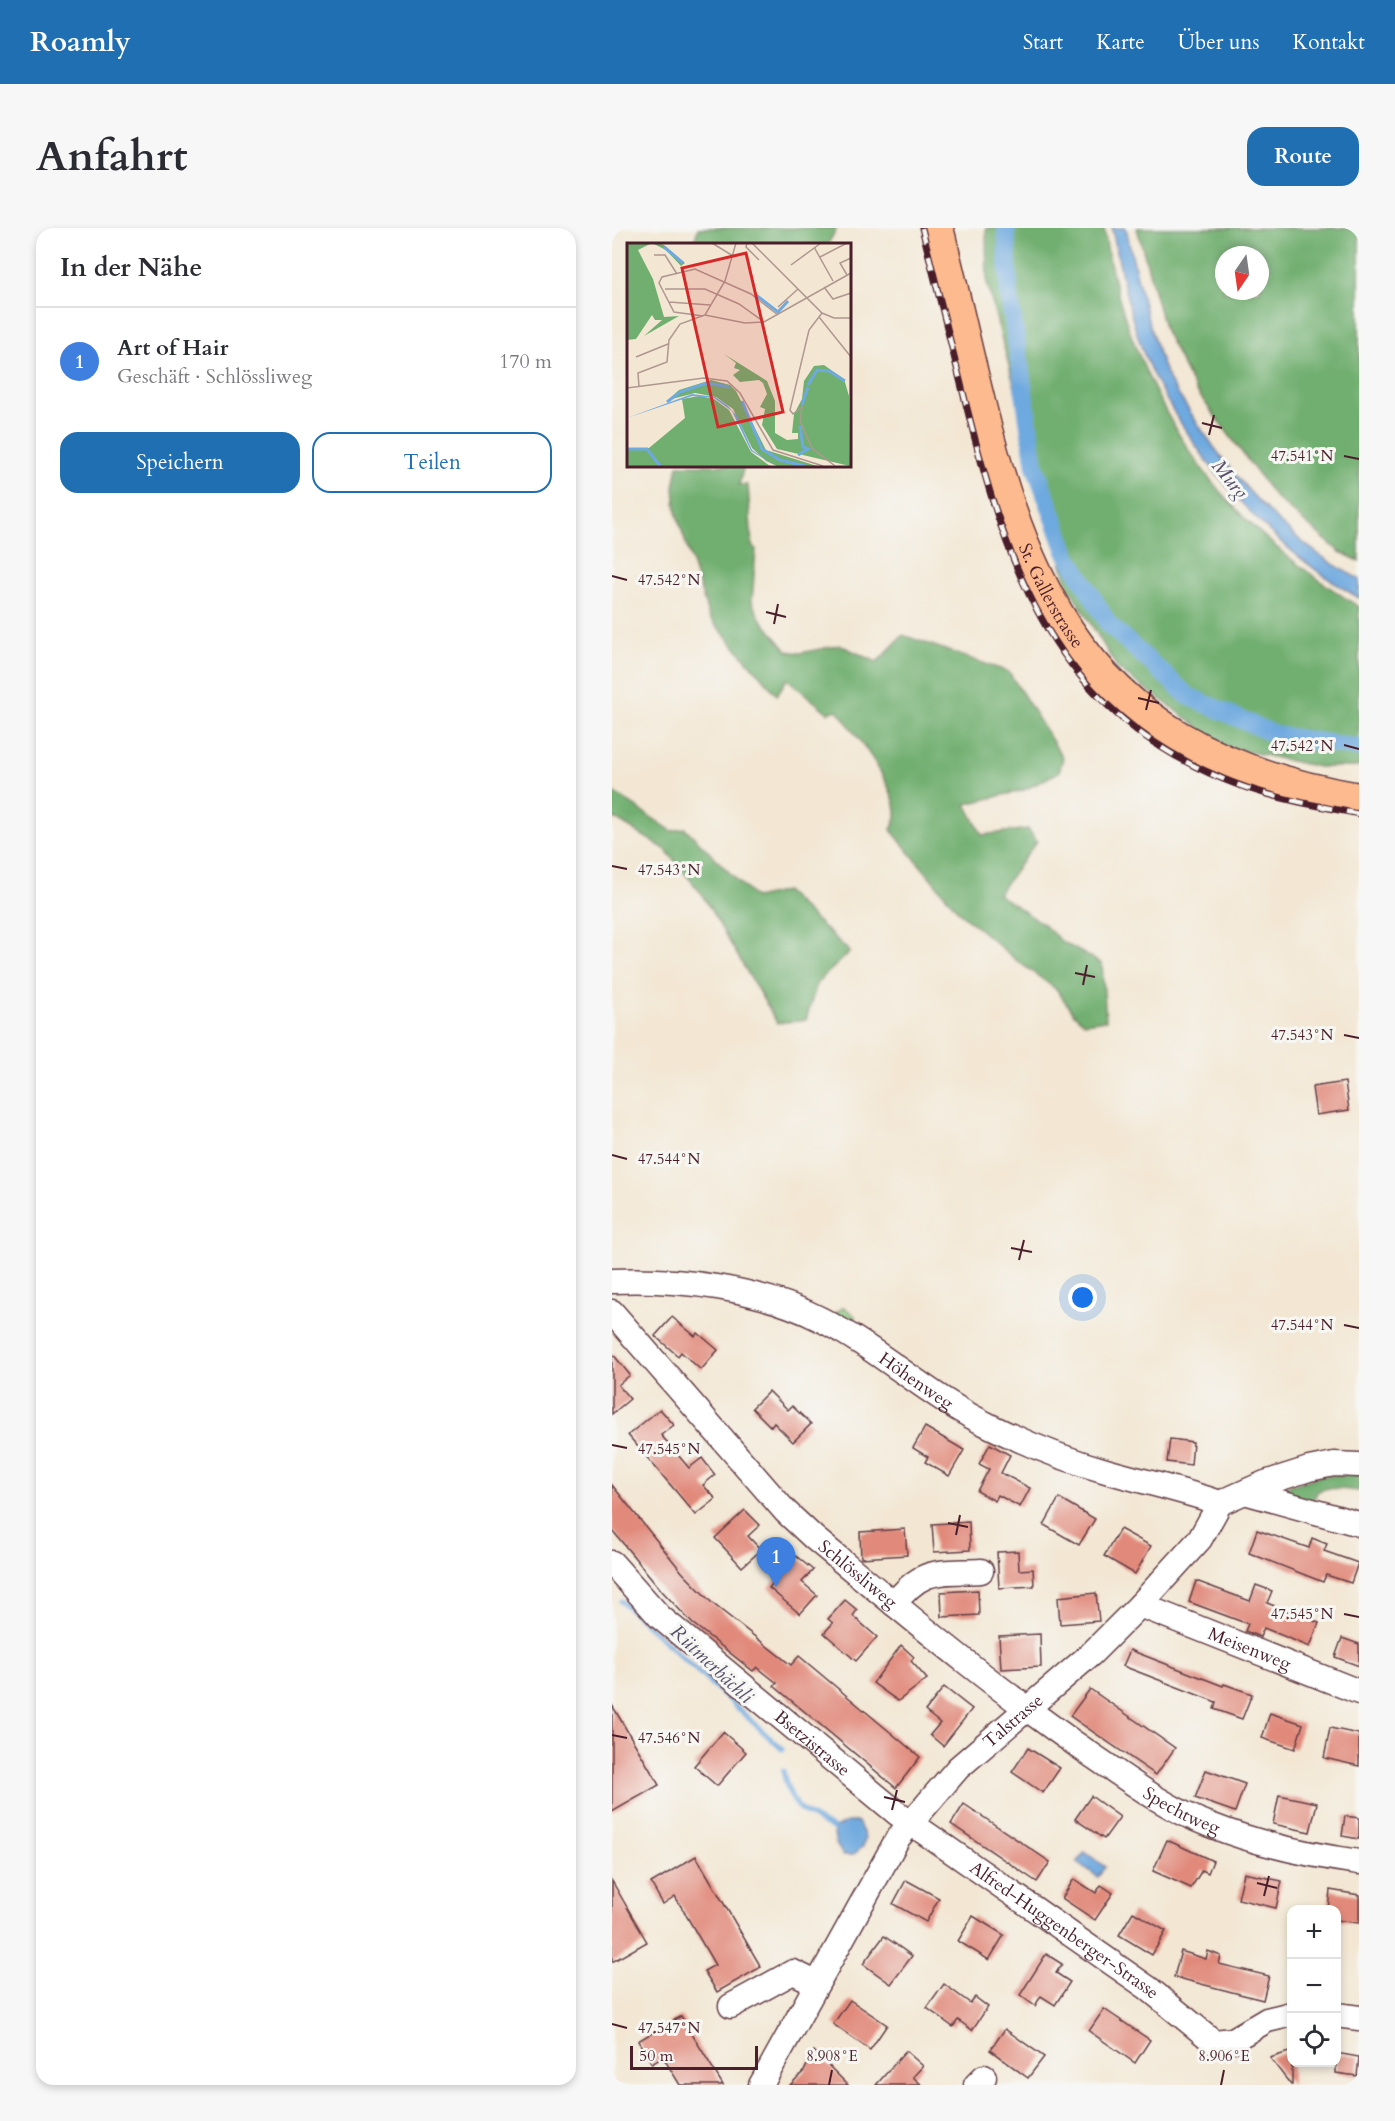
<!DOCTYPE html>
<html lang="de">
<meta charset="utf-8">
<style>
body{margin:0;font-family:Cardo,serif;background:#f7f7f7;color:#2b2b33}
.controls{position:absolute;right:18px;bottom:18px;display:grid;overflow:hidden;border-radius:12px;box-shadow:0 3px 9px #0003}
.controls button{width:54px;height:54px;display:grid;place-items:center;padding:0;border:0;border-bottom:2px solid #e1e1e2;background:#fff;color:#2b2b33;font:30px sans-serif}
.compass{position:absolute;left:603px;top:18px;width:54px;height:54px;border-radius:50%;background:#fff;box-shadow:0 3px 9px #0003;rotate:193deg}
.scale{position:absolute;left:18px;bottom:15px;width:128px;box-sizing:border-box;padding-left:6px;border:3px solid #4a1f2b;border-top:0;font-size:16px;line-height:21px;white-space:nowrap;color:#4a1f2b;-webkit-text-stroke:4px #f6f6f2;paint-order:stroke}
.you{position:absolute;left:471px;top:1070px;width:21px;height:21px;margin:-15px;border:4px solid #fff;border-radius:50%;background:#1a73e8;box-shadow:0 0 0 9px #1a73e833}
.badge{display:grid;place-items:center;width:39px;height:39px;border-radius:50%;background:#1f6fb2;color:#fff;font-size:20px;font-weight:700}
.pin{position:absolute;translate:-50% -50px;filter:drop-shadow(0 2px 3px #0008)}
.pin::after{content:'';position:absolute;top:32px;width:21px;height:18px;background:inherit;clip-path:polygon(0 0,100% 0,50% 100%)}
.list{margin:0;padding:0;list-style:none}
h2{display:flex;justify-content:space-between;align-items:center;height:78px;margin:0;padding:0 24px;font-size:26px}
h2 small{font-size:20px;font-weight:400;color:#7c7c81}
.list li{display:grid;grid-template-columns:39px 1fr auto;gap:18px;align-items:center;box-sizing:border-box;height:108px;padding:0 24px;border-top:2px solid #e1e1e2}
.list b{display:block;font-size:22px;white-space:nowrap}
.list p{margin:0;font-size:20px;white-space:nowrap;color:#7c7c81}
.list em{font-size:20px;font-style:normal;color:#7c7c81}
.actions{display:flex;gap:12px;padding:18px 24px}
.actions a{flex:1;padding:14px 0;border:2px solid #1f6fb2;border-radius:18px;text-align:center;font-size:21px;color:#1f6fb2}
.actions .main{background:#1f6fb2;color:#fff}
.icon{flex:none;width:33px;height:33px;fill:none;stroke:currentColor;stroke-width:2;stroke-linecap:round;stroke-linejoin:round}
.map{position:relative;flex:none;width:747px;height:1857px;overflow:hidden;border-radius:18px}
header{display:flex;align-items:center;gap:36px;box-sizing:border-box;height:84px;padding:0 30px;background:#1f6fb2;color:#fff}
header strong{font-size:28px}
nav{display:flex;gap:33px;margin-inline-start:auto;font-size:21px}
.intro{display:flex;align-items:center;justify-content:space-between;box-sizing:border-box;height:144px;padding:0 36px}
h1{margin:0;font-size:42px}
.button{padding:15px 27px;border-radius:18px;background:#1f6fb2;color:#fff;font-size:21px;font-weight:700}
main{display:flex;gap:36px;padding:0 36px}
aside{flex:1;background:#fff;border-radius:18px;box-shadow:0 3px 9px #0003}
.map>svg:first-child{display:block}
</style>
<header>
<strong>Roamly</strong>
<nav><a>Start</a><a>Karte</a><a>Über uns</a><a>Kontakt</a></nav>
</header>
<div class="intro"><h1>Anfahrt</h1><a class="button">Route</a></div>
<main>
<aside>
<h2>In der Nähe<small></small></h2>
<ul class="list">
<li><span class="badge" style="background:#3f7fe0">1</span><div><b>Art of Hair</b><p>Geschäft · Schlössliweg</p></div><em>170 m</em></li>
</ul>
<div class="actions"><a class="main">Speichern</a><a>Teilen</a></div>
</aside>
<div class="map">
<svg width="747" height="1857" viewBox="0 0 747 1857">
<rect width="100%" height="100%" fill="#f6f6f2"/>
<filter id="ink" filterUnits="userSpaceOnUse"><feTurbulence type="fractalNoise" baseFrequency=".0167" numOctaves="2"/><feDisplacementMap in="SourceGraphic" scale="12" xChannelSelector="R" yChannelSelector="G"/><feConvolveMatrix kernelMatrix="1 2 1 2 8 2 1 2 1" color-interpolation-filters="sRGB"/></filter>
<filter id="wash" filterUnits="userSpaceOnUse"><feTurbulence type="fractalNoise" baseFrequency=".008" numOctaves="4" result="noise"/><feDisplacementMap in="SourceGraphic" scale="24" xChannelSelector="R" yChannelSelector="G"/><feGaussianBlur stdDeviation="1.35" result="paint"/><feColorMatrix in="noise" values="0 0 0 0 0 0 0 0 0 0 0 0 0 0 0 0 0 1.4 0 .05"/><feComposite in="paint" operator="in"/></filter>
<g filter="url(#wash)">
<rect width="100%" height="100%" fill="#f3e7d4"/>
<polygon fill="#8ccb82" stroke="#6b7556" stroke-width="1.5" points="232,1079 243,1088 239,1105 216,1091"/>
<g fill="#71af70" stroke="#5e674e" stroke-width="1.5" fill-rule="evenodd">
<polygon points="86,0 225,0 216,16 82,16"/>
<path d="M374,0h118c13,97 63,209 131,280 36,39 80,70 124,99v160h-40l-92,-20 -109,-78 -50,-83 -81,-302z"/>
<path d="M525,0h222v333l-19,-9 -65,-55 -80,-108 -30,-58zM612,27h36v36h-36z"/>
<path d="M66,237h66l-5,20h9l4,61 4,3 -4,53 8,16 27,33 13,2 40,-8 37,17 26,-27 106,37 54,86 -4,14 -35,18 -58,14 16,31 46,-6 9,12 -39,53 45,30 18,17 41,23 4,56 -22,3 -11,-10 -16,-23 -41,-30 -57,-48 -68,-82c1,-4 5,-10 5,-14 2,-28 -42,-84 -59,-106l-9,3 -41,-34 -10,16 -68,-78 -33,-105 -2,-25z"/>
<polygon points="0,563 60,603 73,600 143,670 173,663 238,724 205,755 194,792 165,795 89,665 53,621 0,589"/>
<polygon points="747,1246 747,1263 716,1260 706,1263 699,1276 653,1265 708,1248"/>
</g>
<g fill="#6ea9df" stroke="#5c6485" stroke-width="1.5">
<path d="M500,0h14c11,49 21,98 40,145 6,15 18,29 26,42 43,67 96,127 167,164v19c-88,-51 -155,-128 -203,-217 -23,-44 -34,-104 -44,-153z"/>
<polygon points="235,1594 246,1594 253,1609 251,1619 240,1627 231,1627 224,1616 221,1601"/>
<polygon points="473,1624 493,1639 486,1649 465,1634"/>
</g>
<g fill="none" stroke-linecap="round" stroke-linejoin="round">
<g stroke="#6ea9df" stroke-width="5">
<polyline points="9,1373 170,1521"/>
<path d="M171,1543c8,38 18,40 50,58"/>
</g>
<polyline stroke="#6ea9df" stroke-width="18" points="394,0 397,65 423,238 455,326 497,397 576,468 664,507 747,520"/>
</g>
<g id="blocks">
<g fill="#e18a7c">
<polygon points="733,854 737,882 704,887 700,859"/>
<polygon points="60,1089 83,1108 86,1105 106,1122 89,1142 69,1124 66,1128 43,1108"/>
<polygon points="0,1125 18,1147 6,1157 18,1171 0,1186"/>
<polygon points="157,1163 176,1182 180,1178 199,1196 181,1214 162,1195 159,1199 140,1180"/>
<polygon points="48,1181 62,1197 49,1207 77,1240 90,1230 103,1247 91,1257 104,1271 84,1287 16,1207"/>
<polygon points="313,1199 352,1222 337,1248 313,1234 316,1229 301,1220"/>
<polygon points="558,1211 581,1214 579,1237 555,1234"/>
<polygon points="378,1216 398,1227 389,1245 418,1260 408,1279 386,1267 383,1273 365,1263 377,1241 367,1236"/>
<polygon points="0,1257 70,1344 100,1375 179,1437 187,1428 308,1529 284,1560 162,1458 165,1455 145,1439 141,1443 80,1395 50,1363 0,1302"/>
<polygon points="447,1270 483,1291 467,1317 432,1297"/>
<polygon points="133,1282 148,1297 136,1308 149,1322 130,1339 103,1310"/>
<polygon points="357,1294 358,1322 322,1324 320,1296"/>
<polygon points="293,1301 295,1327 249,1330 248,1304"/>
<polygon points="508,1301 539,1318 523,1346 492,1328"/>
<polygon points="645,1302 697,1320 700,1310 715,1316 712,1323 746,1335 739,1355 714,1347 711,1354 637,1325"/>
<polygon points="406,1323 407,1342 421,1341 422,1358 387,1360 385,1324"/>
<polygon points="184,1328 201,1342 190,1354 205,1367 188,1386 157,1360"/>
<polygon points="584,1353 638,1373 644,1357 660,1363 655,1375 707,1395 698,1419 652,1400 648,1409 633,1403 636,1396 577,1374"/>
<polygon points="366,1362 367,1387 330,1389 329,1364"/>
<polygon points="484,1365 487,1393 448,1396 446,1369"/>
<polygon points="233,1372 245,1382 241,1388 265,1409 244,1433 212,1405 221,1395 216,1391"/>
<polygon points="428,1406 429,1439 389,1441 387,1408"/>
<polygon points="730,1410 747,1416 747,1438 723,1429"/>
<polygon points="289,1417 302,1429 299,1433 315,1451 286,1473 261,1455"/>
<polygon points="518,1422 611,1458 612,1456 640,1466 630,1491 602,1481 604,1474 511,1438"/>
<polygon points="332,1459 360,1481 331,1518 318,1507 328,1495 313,1483"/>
<polygon points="478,1461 563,1520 544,1547 458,1488"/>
<polygon points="0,1477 47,1557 0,1584"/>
<polygon points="658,1485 691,1496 683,1521 650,1510"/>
<polygon points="718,1500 747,1506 747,1538 712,1530"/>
<polygon points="111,1504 134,1524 105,1558 82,1538"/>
<polygon points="416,1520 448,1540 431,1565 400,1544"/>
<polygon points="594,1542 633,1556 623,1584 583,1570"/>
<polygon points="667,1567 705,1575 698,1604 661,1596"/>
<polygon points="479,1568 508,1589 492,1611 463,1591"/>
<polygon points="352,1576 438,1634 425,1654 339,1596"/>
<polygon points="733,1588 747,1590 747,1611 730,1608"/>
<polygon points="555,1612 601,1633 596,1645 590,1642 579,1660 541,1643"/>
<polygon points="84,1628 149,1739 105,1764 92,1743 103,1737 63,1668 51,1676 39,1655"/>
<polygon points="632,1645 670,1653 664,1680 626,1671"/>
<polygon points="462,1651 484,1665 489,1657 501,1665 483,1692 450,1670"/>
<polygon points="294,1652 327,1670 314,1694 281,1676"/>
<polygon points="0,1653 35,1714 0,1734"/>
<polygon points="718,1662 747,1667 747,1695 724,1692 724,1682 716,1682"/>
<polygon points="521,1684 554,1703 540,1727 507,1707"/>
<polygon points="361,1688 392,1707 377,1732 346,1713"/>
<polygon points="272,1708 300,1728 279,1756 251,1736"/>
<polygon points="569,1723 594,1731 596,1723 609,1728 607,1736 657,1748 651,1772 562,1749"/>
<polygon points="434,1726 450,1736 444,1745 458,1754 443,1777 429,1768 423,1778 408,1767"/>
<polygon points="332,1756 358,1775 363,1769 376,1779 360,1802 346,1792 341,1799 315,1780"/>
<polygon points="238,1772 275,1797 258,1822 221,1796"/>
<polygon points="492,1781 538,1812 523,1835 477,1803"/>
<polygon points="69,1788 111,1857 68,1857 51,1829 40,1836 26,1813"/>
<polygon points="393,1801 432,1829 416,1850 378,1822"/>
<polygon points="202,1823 236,1857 178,1857 192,1843"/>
<polygon points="294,1823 311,1838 301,1849 310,1857 264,1857"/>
<polygon points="680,1823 680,1857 679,1857 658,1830"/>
<polygon points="724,1825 747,1829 745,1848 724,1845"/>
</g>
</g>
</g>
<g filter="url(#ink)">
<use href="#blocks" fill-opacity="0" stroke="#633d44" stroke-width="1.5"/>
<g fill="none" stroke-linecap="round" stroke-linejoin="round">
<g stroke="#633d44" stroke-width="27">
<g id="minor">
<path id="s1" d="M0,1053c67,-3 147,7 208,38 60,30 110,79 172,108 37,18 75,33 114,44 39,11 76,19 114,32"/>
<path id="s2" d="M0,1084l173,199 29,27c91,75 181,151 279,218 37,25 74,53 117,69 48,19 98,30 149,37"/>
<polyline points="636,1265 747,1296"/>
<path id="s3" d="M0,1335l48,54 238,197 250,174 66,54 19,-2 34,-20 25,-6"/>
<path d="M282,1376c29,-37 44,-31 87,-33"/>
<path id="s4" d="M528,1377l219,87"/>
<polyline points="119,1778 181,1744 204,1755"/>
<polyline points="724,1787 747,1790"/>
<path id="s5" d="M149,1857l137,-247 60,-70 133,-114 49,-49 60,-66 20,-36 45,-20 44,-14 25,-5 25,1"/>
<polyline points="364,1857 372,1849"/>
</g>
</g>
<g stroke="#633d44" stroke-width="33">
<g id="major">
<path id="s6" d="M326,0c71,279 83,513 421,570"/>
</g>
</g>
<use href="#minor" stroke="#fff" stroke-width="24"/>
<use href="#major" stroke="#fcba8e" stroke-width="30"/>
<g stroke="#4a1f2b" stroke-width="7">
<path id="rail" d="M310,0c15,60 30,120 45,180 41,163 88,302 256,371 43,18 91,26 136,35"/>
</g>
<use href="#rail" stroke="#f6f6f2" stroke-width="4.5" stroke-dasharray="14" stroke-linecap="butt"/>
</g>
</g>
<path fill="none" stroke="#4a1f2b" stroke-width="2" d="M590,195l20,5M597,207l5,-20M732,228l15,3M0,348l15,4M154,384l20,5M162,396l4,-20M526,470l21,5M534,482l5,-20M732,517l15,4M0,638l15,3M463,745l20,4M471,757l4,-20M732,807l15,3M0,927l15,4M399,1020l21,4M407,1032l5,-20M732,1097l15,3M0,1217l15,3M336,1295l20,4M344,1307l4,-20M732,1386l15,3M0,1507l15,3M272,1569l21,5M280,1582l5,-20M645,1655l20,5M652,1668l5,-20M0,1796l15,4M217,1857l3,-15M609,1857l3,-15"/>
<g text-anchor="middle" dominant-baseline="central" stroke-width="6" stroke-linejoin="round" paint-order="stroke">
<g font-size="18" fill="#4a1f2b" stroke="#f6f6f2">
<text stroke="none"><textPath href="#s6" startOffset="386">St. Gallerstrasse</textPath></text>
<text stroke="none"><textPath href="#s1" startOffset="328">Höhenweg</textPath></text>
<text stroke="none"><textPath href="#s2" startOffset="360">Schlössliweg</textPath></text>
<text stroke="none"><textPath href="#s4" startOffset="118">Meisenweg</textPath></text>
<text stroke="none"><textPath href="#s5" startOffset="447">Talstrasse</textPath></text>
<text stroke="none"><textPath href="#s3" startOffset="270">Bsetzistrasse</textPath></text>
<text stroke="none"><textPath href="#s2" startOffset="762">Spechtweg</textPath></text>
<text stroke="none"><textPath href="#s3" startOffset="584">Alfred-Huggenberger-Strasse</textPath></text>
</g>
<g font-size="20" font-style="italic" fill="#574f6a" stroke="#f6f6f2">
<text transform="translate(618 251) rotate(51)">Murg</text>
<text transform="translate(100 1436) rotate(43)">Rütmerbächli</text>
</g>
</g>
<g transform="translate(15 15)">
<rect width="224" height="224" fill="#f3e7d4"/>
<path d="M0,0h31l6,2 21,18 -4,3 -15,-16 -14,-7 -14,7 15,29 11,38 15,-1 -35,20 18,-16h-7l-3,-5 -16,24 -9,1zM97,111l43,27 8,20v32l12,7 11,-1v-6h-6l2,-19 8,-15 2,-18 10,-15 10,-1 20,14 5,17 1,70 -73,-17 -15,-24 3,-16 -5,-2 7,-13 -4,-11 -4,-3 -19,2 -7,-7 7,-5 -6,-2 2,-5zM84,137l19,5 6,6 30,59 51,16h-40l-11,-5 -14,-13 -19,-39 -17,-12 -21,-4 -27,7 11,-10zM72,153l15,3 15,11 22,42 19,14h-143v-18h22l36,-30 -3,-19z" fill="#71af70"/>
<path d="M65,151l23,3 12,8 10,11 15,34 24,16 -25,-15 -19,-40 -18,-13 -22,-2 -65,22z" fill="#6ea9df"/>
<path fill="none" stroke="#6ea9df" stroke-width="3" d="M37,4l19,16M129,52l22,17 10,-11M181,142l9,-15 12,1 16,10M115,158l20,48 18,11 25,6M40,159l13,-10 27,-9 22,4M175,162l6,-18M0,206h20l13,17M171,212l10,-6 -5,-2 -3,-21"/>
<path fill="none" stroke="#af9790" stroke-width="1.5" d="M85,0l21,13M120,0l-1,4 13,13M125,0l70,70 12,5h17M187,4l19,34M27,12h11l12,19M193,14l27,-14M164,22l30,-22M220,32l-7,-12 11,-5M197,44l9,12 18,-6M38,46h40l34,15 25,18M42,59l41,3M151,64l20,-18M195,70l-13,17 -19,80 3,4 9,-7 -2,14 12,27 23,18M78,72l40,8 19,-1 87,-49M76,73l-29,-4 -15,-29 3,-6 33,-8 56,25 27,21M192,74l32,40M9,114l32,-13M12,144l-1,-14 29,-11 2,-22 11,-16 25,-9 20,-34 11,-38M0,145l77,-10 23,3 13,12 33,57 50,16"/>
<path fill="#d62828" fill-opacity="0.15" stroke="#d62828" stroke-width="3" d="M119,10l37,159 -65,15 -36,-159z"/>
<rect width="224" height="224" fill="none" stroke="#4a1f2b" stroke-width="3"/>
</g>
<g font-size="15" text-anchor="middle" fill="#4a1f2b" stroke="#f6f6f2" stroke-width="6" stroke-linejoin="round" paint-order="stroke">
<text x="690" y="233">47.541°N</text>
<text x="57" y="357">47.542°N</text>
<text x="690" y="523">47.542°N</text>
<text x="57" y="647">47.543°N</text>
<text x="690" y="812">47.543°N</text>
<text x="57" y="936">47.544°N</text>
<text x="690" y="1102">47.544°N</text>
<text x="57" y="1226">47.545°N</text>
<text x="690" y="1391">47.545°N</text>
<text x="57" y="1515">47.546°N</text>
<text x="57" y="1805">47.547°N</text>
<text x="220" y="1833">8.908°E</text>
<text x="612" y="1833">8.906°E</text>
</g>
</svg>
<div class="controls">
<button>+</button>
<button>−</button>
<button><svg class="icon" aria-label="locate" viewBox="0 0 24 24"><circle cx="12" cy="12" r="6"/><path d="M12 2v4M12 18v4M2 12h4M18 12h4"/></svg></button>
</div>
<svg class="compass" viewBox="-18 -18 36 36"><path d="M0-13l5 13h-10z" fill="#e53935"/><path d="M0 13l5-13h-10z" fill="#7c7c81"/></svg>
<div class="scale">50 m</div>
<div class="you"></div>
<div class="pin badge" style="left:164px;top:1359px;background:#3f7fe0">1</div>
</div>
</main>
